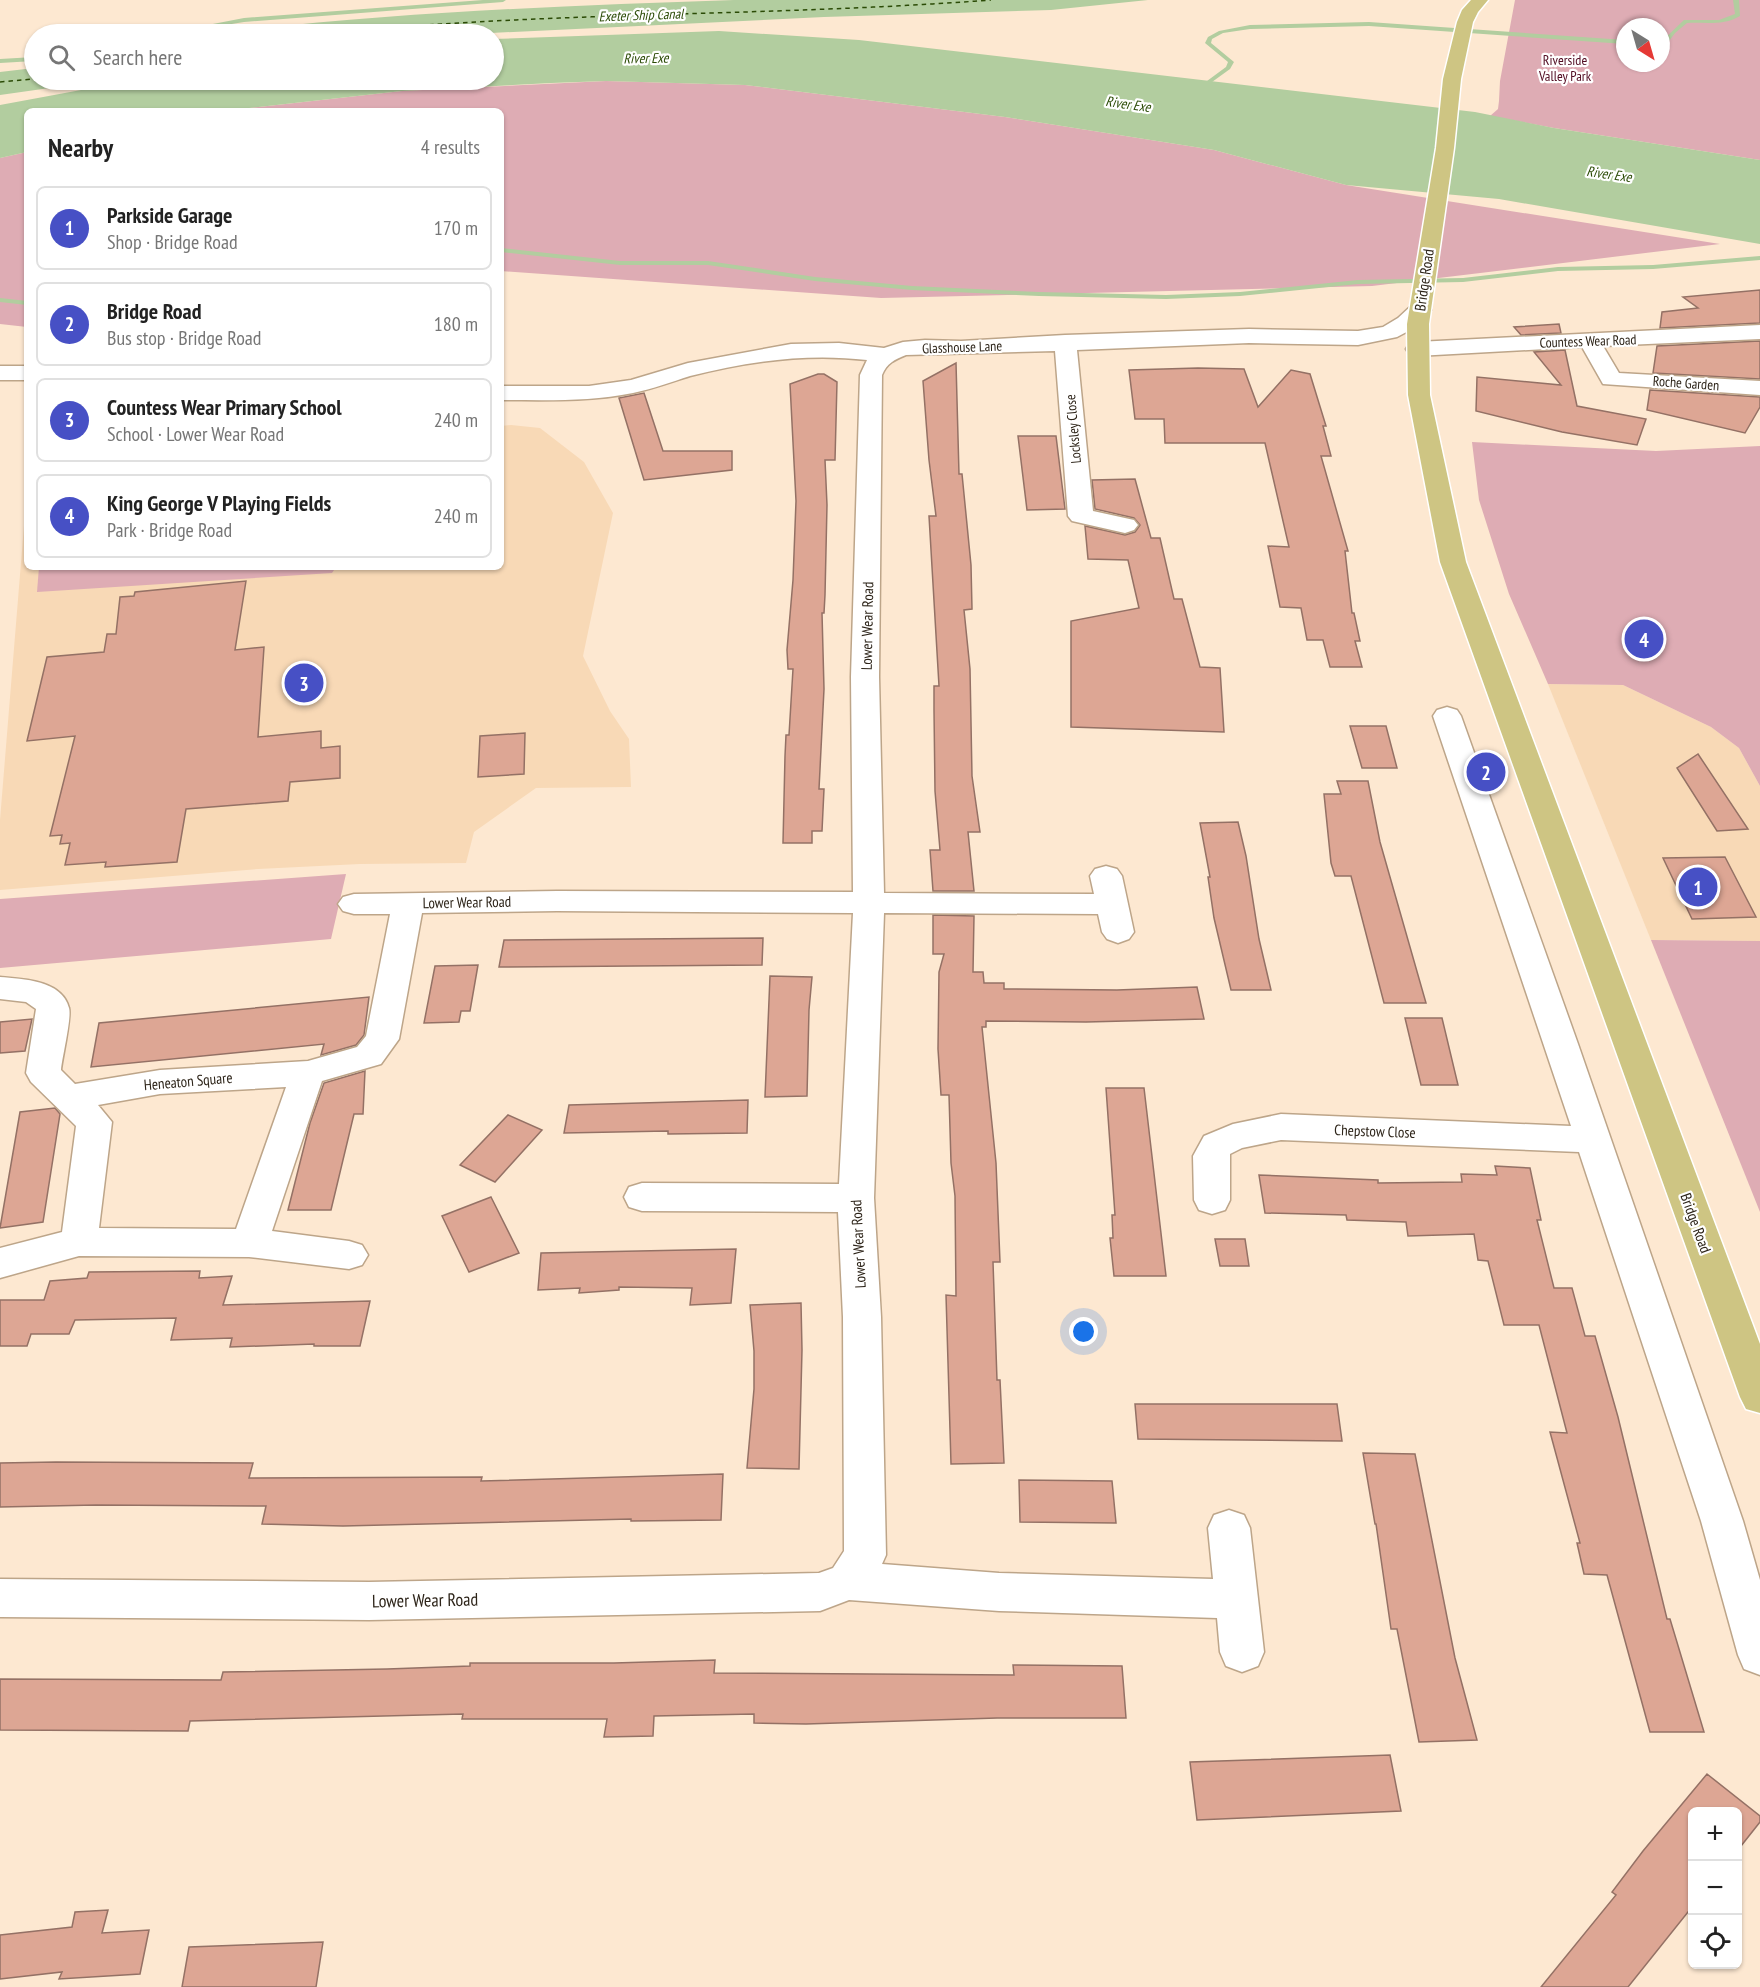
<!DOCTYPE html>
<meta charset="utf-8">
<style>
body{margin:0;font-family:"PT Sans Narrow",sans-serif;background:#f2f2f2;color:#222}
.controls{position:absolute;right:18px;bottom:18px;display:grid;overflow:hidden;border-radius:9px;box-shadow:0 2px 4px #0004}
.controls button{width:54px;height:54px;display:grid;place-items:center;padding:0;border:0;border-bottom:2px solid #e0e0e0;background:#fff;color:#222;font:30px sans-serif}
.compass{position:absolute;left:1616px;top:18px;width:54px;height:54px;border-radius:50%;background:#fff;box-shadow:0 2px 4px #0004;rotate:143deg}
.you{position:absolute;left:1084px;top:1332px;width:21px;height:21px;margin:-15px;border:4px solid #fff;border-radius:50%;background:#1a73e8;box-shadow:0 0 0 9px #1a73e833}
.badge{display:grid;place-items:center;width:39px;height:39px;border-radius:50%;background:#4750c5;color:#fff;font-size:20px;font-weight:700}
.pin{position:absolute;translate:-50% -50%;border:3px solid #fff;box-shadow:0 2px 6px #0006}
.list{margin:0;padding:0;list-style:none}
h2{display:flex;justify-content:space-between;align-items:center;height:78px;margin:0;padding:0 24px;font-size:26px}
h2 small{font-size:20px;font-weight:400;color:#767676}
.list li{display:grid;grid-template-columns:39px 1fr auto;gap:18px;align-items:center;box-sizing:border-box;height:84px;margin:0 12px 12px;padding:0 12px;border:2px solid #e0e0e0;border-radius:9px}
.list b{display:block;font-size:22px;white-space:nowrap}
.list p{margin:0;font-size:20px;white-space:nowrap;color:#767676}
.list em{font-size:20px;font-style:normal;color:#767676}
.icon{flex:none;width:33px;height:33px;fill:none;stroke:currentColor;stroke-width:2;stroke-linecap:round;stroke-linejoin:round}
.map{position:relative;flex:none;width:1760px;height:1987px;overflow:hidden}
.search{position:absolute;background:#fff;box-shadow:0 2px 4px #0004;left:24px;top:24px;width:480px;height:66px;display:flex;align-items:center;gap:15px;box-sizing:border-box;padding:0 21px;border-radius:33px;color:#767676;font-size:22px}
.panel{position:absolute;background:#fff;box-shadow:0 2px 4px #0004;left:24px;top:108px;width:480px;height:462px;border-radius:9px}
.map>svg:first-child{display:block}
</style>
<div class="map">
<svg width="1760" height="1987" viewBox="0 0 1760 1987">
<rect width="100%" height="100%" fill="#fde8d1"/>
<g fill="#f8d9b6">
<polygon points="511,425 540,428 584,462 613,513 583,656 610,711 629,739 631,787 536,788 474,832 466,863 360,864 258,869 0,890 0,820 27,489 27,567 501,567 501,426"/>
<polygon points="1548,684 1623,685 1711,727 1739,748 1760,786 1760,941 1651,940"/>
</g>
<g fill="#deacb4" fill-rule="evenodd">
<path d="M1515,0h245v160l-206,-32 -64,-12 8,-7 1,-8 1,-20zM1625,27h36v36h-36z"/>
<polygon points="606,81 745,85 1005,117 1214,150 1346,185 1720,244 1372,286 881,298 501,271 501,111 222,111 402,91"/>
<polygon points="27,152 27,327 0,324 0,158"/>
<polygon points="1472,442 1656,451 1760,446 1760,786 1739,748 1711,727 1623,685 1548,684 1509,594 1479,500"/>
<polygon points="39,567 336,567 332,573 37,592"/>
<polygon points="346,874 331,939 0,968 0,899"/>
<polygon points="1651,940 1760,941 1760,1212"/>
</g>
<g fill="#b2cd9f">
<path d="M734,0h414l-97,10 -227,7 -353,17h-256c172,-22 346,-28 519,-34z"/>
<polygon points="719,31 859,40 1475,112 1554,128 1760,160 1760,244 1499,199 1346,185 1214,150 1005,117 745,85 606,81 551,83 402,91 222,111 27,111 27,152 0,158 0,105 135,80 494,80 494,39"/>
<polygon points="34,68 34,80 106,80 0,95 0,72"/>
</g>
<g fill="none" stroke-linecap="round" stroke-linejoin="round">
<g fill="#b2cd9f" fill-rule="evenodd">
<polygon points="483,0 506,0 503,2 244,22 170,34 161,34 244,18"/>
<path d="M1733,0h6l1,16c-17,10 -34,6 -53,7l-12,10 -9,12 -5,1v-4l23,-22h35l16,-6z"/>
<polygon points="1369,22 1625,40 1625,44 1369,26 1250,29 1223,33 1212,39 1211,43 1234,62 1230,69 1212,82 1207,81 1226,67 1228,62 1205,43 1208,37 1219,31 1250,25"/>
<polygon points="34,57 34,61 0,63 0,59"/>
<polygon points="501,248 620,261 708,261 815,277 912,286 1039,292 1166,295 1240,292 1358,280 1463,278 1558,267 1653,265 1760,256 1760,260 1653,269 1558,271 1463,282 1358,284 1240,296 1166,299 1039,296 912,290 815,281 708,265 620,265 501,252"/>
<polygon points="0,298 27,301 27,305 0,302"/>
</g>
<g stroke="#2b4b06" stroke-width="1.5" stroke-dasharray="4.5 4" stroke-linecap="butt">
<path d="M319,34c223,-23 448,-17 672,-34"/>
<polyline points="0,82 34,79"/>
</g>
</g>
<g fill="#dda694" stroke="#947165" stroke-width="1.5">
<polygon points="1760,290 1760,323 1660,328 1662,312 1698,308 1683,297"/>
<polygon points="1559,324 1561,333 1521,335 1514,327"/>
<polygon points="1760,341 1760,379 1653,373 1657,346"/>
<polygon points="1565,350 1577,406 1646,419 1637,445 1562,432 1476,411 1477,377 1561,385 1534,352"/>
<polygon points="956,363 959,474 962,474 971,565 972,609 964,610 970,669 972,776 980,832 968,832 974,891 933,891 930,850 940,850 935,791 934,710 934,686 939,686 929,516 936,516 929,460 923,381"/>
<polygon points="1198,368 1244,369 1258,407 1291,370 1310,374 1326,426 1323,426 1331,456 1321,456 1348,551 1345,551 1352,613 1354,613 1360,641 1355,641 1362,667 1330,667 1323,640 1307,640 1301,608 1280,607 1268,546 1289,547 1265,443 1165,443 1164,419 1135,419 1129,370"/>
<polygon points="818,374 824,374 837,382 835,460 825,460 827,505 825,595 824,613 822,613 824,689 819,789 824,789 822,831 812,831 812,843 783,843 785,756 786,735 789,735 793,669 788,669 787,650 793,580 796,501 790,384"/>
<polygon points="1650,390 1760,397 1760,407 1745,433 1647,410"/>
<polygon points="644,393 663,451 732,451 732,470 644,480 619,398"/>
<polygon points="1018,436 1056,436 1065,509 1027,510"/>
<polygon points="1135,479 1151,538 1160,538 1174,599 1182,599 1200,667 1220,668 1224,732 1071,727 1071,621 1139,608 1128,560 1088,559 1085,526 1125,535 1135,532 1140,525 1134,518 1095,509 1092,480"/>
<polygon points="246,581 235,650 264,647 258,737 321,731 321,748 340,746 340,778 290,782 288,801 186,809 177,862 105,867 106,862 65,865 70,843 60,844 62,835 50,836 75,736 27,741 47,657 104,652 107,634 116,634 120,597 134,596 135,592"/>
<polygon points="1350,726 1386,726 1397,768 1362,768"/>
<polygon points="525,733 524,774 478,777 480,736"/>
<polygon points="1698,754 1748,829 1717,831 1677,768"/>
<polygon points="1337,781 1368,781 1380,842 1426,1003 1384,1003 1351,876 1335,876 1331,863 1324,794 1341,794"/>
<polygon points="1238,822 1246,856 1259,939 1271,990 1231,990 1214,918 1208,877 1210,877 1200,823"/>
<polygon points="1725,857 1756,917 1692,919 1663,858"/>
<polygon points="933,915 974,916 973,972 983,972 984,983 1004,983 1004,989 1117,990 1197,987 1204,1019 1086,1022 986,1021 986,1027 982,1027 996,1163 1000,1262 993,1262 997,1380 1000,1380 1004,1463 951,1464 946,1295 956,1296 955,1196 951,1163 949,1095 941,1095 938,1049 939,972 944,954 933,954"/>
<polygon points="763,938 762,965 499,967 504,940"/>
<polygon points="478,965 470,1011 461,1011 459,1022 424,1023 435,966"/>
<polygon points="770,976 812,977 809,1010 807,1096 765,1097"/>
<polygon points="369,997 364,1035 356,1045 321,1055 324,1044 91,1067 99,1023"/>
<polygon points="1405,1018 1442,1018 1458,1085 1421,1085"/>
<polygon points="32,1019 25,1051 0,1053 0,1022"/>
<polygon points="365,1071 363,1114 354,1114 331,1210 288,1210 310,1123 324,1083"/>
<polygon points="1106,1088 1144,1088 1166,1276 1114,1276 1110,1238 1113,1238 1112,1215 1115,1215"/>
<polygon points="748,1100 747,1133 668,1134 668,1131 564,1133 569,1105"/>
<polygon points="55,1108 60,1114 43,1222 0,1228 20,1112"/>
<polygon points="508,1115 542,1130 495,1182 460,1165"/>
<polygon points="1495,1166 1530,1168 1541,1220 1537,1220 1554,1288 1572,1288 1585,1336 1595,1336 1618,1417 1667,1619 1670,1619 1704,1732 1650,1732 1607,1575 1584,1574 1577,1543 1580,1543 1550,1432 1567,1433 1539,1325 1504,1325 1488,1261 1478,1260 1474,1234 1408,1236 1406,1222 1347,1220 1346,1215 1265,1213 1259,1175 1378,1180 1378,1183 1462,1182 1461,1174 1497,1175"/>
<polygon points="491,1197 519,1253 469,1272 442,1216"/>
<polygon points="1215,1239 1245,1239 1249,1266 1220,1266"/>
<polygon points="736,1249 731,1303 690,1305 692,1288 619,1287 619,1290 579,1293 580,1288 538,1290 541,1253"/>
<polygon points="200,1271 199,1278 232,1276 223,1305 370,1301 360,1346 314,1346 314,1344 230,1347 232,1338 171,1340 176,1318 75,1320 69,1334 31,1334 27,1346 0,1346 0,1300 44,1300 50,1281 87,1278 89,1272"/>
<polygon points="801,1303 802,1350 799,1469 747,1468 754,1389 754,1351 750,1305"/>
<polygon points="1135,1404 1337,1404 1342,1441 1138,1439"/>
<polygon points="1363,1453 1415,1454 1455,1658 1477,1740 1419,1742 1397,1629 1391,1629 1376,1524 1375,1524"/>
<polygon points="56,1462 253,1463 249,1478 482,1477 481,1481 723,1474 721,1520 631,1521 631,1519 343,1526 262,1524 266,1506 96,1505 0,1507 0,1463"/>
<polygon points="1019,1480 1112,1481 1116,1523 1020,1522"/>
<polygon points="715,1660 714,1673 1014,1675 1013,1665 1122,1666 1126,1718 997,1718 806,1724 754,1723 754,1714 654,1716 653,1736 604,1737 607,1719 462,1719 463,1714 190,1721 188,1731 0,1730 0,1679 221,1680 223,1672 387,1669 470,1666 470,1663 614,1663"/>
<polygon points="1390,1755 1401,1811 1197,1820 1190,1762"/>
<polygon points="1707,1774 1760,1816 1760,1822 1737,1851 1737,1812 1692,1812 1692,1907 1628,1987 1541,1987 1616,1895 1612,1892 1643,1851"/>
<polygon points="108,1910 102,1933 149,1930 140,1974 59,1979 62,1972 0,1979 0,1935 72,1927 75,1912"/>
<polygon points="323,1942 316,1987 182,1987 189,1947"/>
</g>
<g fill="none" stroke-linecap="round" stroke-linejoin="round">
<g stroke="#bda589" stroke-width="3">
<g id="minor">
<path d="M1420,304l8,1 3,5 -17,18 -17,9 -39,8 -109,-2 -172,7 16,161 41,9 4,5 -4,5 -9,3 -53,-12 -4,-5 -13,-165 -149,4c-12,5 -19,8 -24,20l-3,302 5,216 210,1 -4,-18 5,-7 11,-3 11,3 5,7 12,56 -5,7 -11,4 -11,-4 -5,-7 -4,-18 -214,-1 -10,285 7,119 5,238 -4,9 117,9 214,6 -5,-51 6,-13 15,-5 15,5 6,13 14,124 -6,14 -16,6 -16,-6 -6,-14 -3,-34 -218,-7 -150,-11 -29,11 -451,9 -369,-3v-38l369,3 450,-9 14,-5 11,-17 -1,-234 -5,-105 -196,-1 -13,-4 -5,-10 5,-10 13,-4 197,1 14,-271 -296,-2 -135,2 -23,126 -18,25 -59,17 -50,150 77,10 13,4 6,10 -6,10 -13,4 -100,-12 -170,-1 -79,22v-30l62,-16 14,-106 -45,-44 -5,-9 10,-64 -10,-7 -26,-3v-22c23,2 62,3 69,31 3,9 -7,50 -8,62l14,14 85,-14 148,-9 49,-14 9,-11 24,-122h-36l-11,-3 -5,-7 5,-7 11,-3 203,-3 296,1 -2,-215 9,-302 7,-15c-59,-7 -119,1 -177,16 -19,6 -37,13 -57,17 -44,9 -87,7 -132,7v-14h88l42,-6 57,-17 103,-19 48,-1 45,5 19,-6 22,-2 36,1 104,-6 184,-6 109,2 25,-4 15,-9 14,-13zM286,1087l-50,142 -137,-1 13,-106 -14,-17 62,-11z"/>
<polygon points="1760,325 1760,339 1603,346 1619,373 1760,381 1760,395 1603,384 1582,347 1417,356 1409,354 1406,349 1409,344 1417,342"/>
<rect x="0" y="366" width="27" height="14"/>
<polygon points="1447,707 1457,710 1461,716 1578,1044 1743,1521 1760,1580 1760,1675 1744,1669 1738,1655 1701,1521 1579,1152 1281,1140 1242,1148 1230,1154 1230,1200 1225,1210 1212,1214 1199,1210 1194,1200 1193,1156 1204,1136 1233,1124 1281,1114 1571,1126 1433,716 1437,710"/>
</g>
</g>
<g stroke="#fff" stroke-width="3">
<polygon id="major" points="1471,0 1488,0 1478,12 1473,22 1461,79 1454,148 1429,324 1430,395 1466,562 1760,1344 1760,1413 1746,1409 1740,1397 1440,562 1408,395 1407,324 1436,148 1443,79 1457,22 1462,10"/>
</g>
<use href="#minor" fill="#fff" fill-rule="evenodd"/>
<use href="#major" fill="#cec583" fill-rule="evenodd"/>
</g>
<g text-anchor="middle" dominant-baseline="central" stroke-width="4.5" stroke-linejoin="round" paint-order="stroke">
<g font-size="14" font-style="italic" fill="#2b4b06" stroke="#fff">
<text transform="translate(641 15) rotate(-2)">Exeter Ship Canal</text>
<text transform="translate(646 58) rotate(-1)">River Exe</text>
<text transform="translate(1128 104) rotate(8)">River Exe</text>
<text transform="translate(1609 174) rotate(8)">River Exe</text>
</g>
<g font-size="14" fill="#510c22" stroke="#fff">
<text x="1565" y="60">Riverside<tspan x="1565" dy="16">Valley Park</tspan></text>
</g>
<g font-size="14" fill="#2d2419" stroke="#fff">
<text transform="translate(1588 341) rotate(-2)">Countess Wear Road</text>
<text transform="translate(962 347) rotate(-2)">Glasshouse Lane</text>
<text transform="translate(1686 383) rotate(4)">Roche Garden</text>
<text transform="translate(1073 429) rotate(-95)">Locksley Close</text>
</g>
<g font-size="15" fill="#2d2419" stroke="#fff">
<text transform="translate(1424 280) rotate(-82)">Bridge Road</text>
<text transform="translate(867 626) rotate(-89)">Lower Wear Road</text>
<text transform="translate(467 902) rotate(-1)">Lower Wear Road</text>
<text transform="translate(188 1081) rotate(-5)">Heneaton Square</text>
<text transform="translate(1375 1131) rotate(2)">Chepstow Close</text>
<text transform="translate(1696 1223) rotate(70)">Bridge Road</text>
<text transform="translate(858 1244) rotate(-93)">Lower Wear Road</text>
</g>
<g font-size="18" fill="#2d2419" stroke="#fff">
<text transform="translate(425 1600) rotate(-1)">Lower Wear Road</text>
</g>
</g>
</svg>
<div class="controls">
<button>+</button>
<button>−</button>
<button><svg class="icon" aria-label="locate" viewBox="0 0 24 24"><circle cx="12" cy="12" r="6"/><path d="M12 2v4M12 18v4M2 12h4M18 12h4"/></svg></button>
</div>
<svg class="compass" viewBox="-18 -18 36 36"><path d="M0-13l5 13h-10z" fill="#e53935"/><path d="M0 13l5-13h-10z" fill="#767676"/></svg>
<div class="you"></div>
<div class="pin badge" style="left:1698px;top:887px">1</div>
<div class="pin badge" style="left:1486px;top:772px">2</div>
<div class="pin badge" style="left:304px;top:683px">3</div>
<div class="pin badge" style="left:1644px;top:639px">4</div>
<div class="search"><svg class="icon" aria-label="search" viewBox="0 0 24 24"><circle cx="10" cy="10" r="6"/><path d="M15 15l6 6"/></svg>Search here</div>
<section class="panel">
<h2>Nearby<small>4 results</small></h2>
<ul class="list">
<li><span class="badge">1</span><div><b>Parkside Garage</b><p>Shop · Bridge Road</p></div><em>170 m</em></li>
<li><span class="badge">2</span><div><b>Bridge Road</b><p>Bus stop · Bridge Road</p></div><em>180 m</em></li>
<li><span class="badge">3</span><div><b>Countess Wear Primary School</b><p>School · Lower Wear Road</p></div><em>240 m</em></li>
<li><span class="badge">4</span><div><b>King George V Playing Fields</b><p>Park · Bridge Road</p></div><em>240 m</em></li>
</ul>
</section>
</div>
